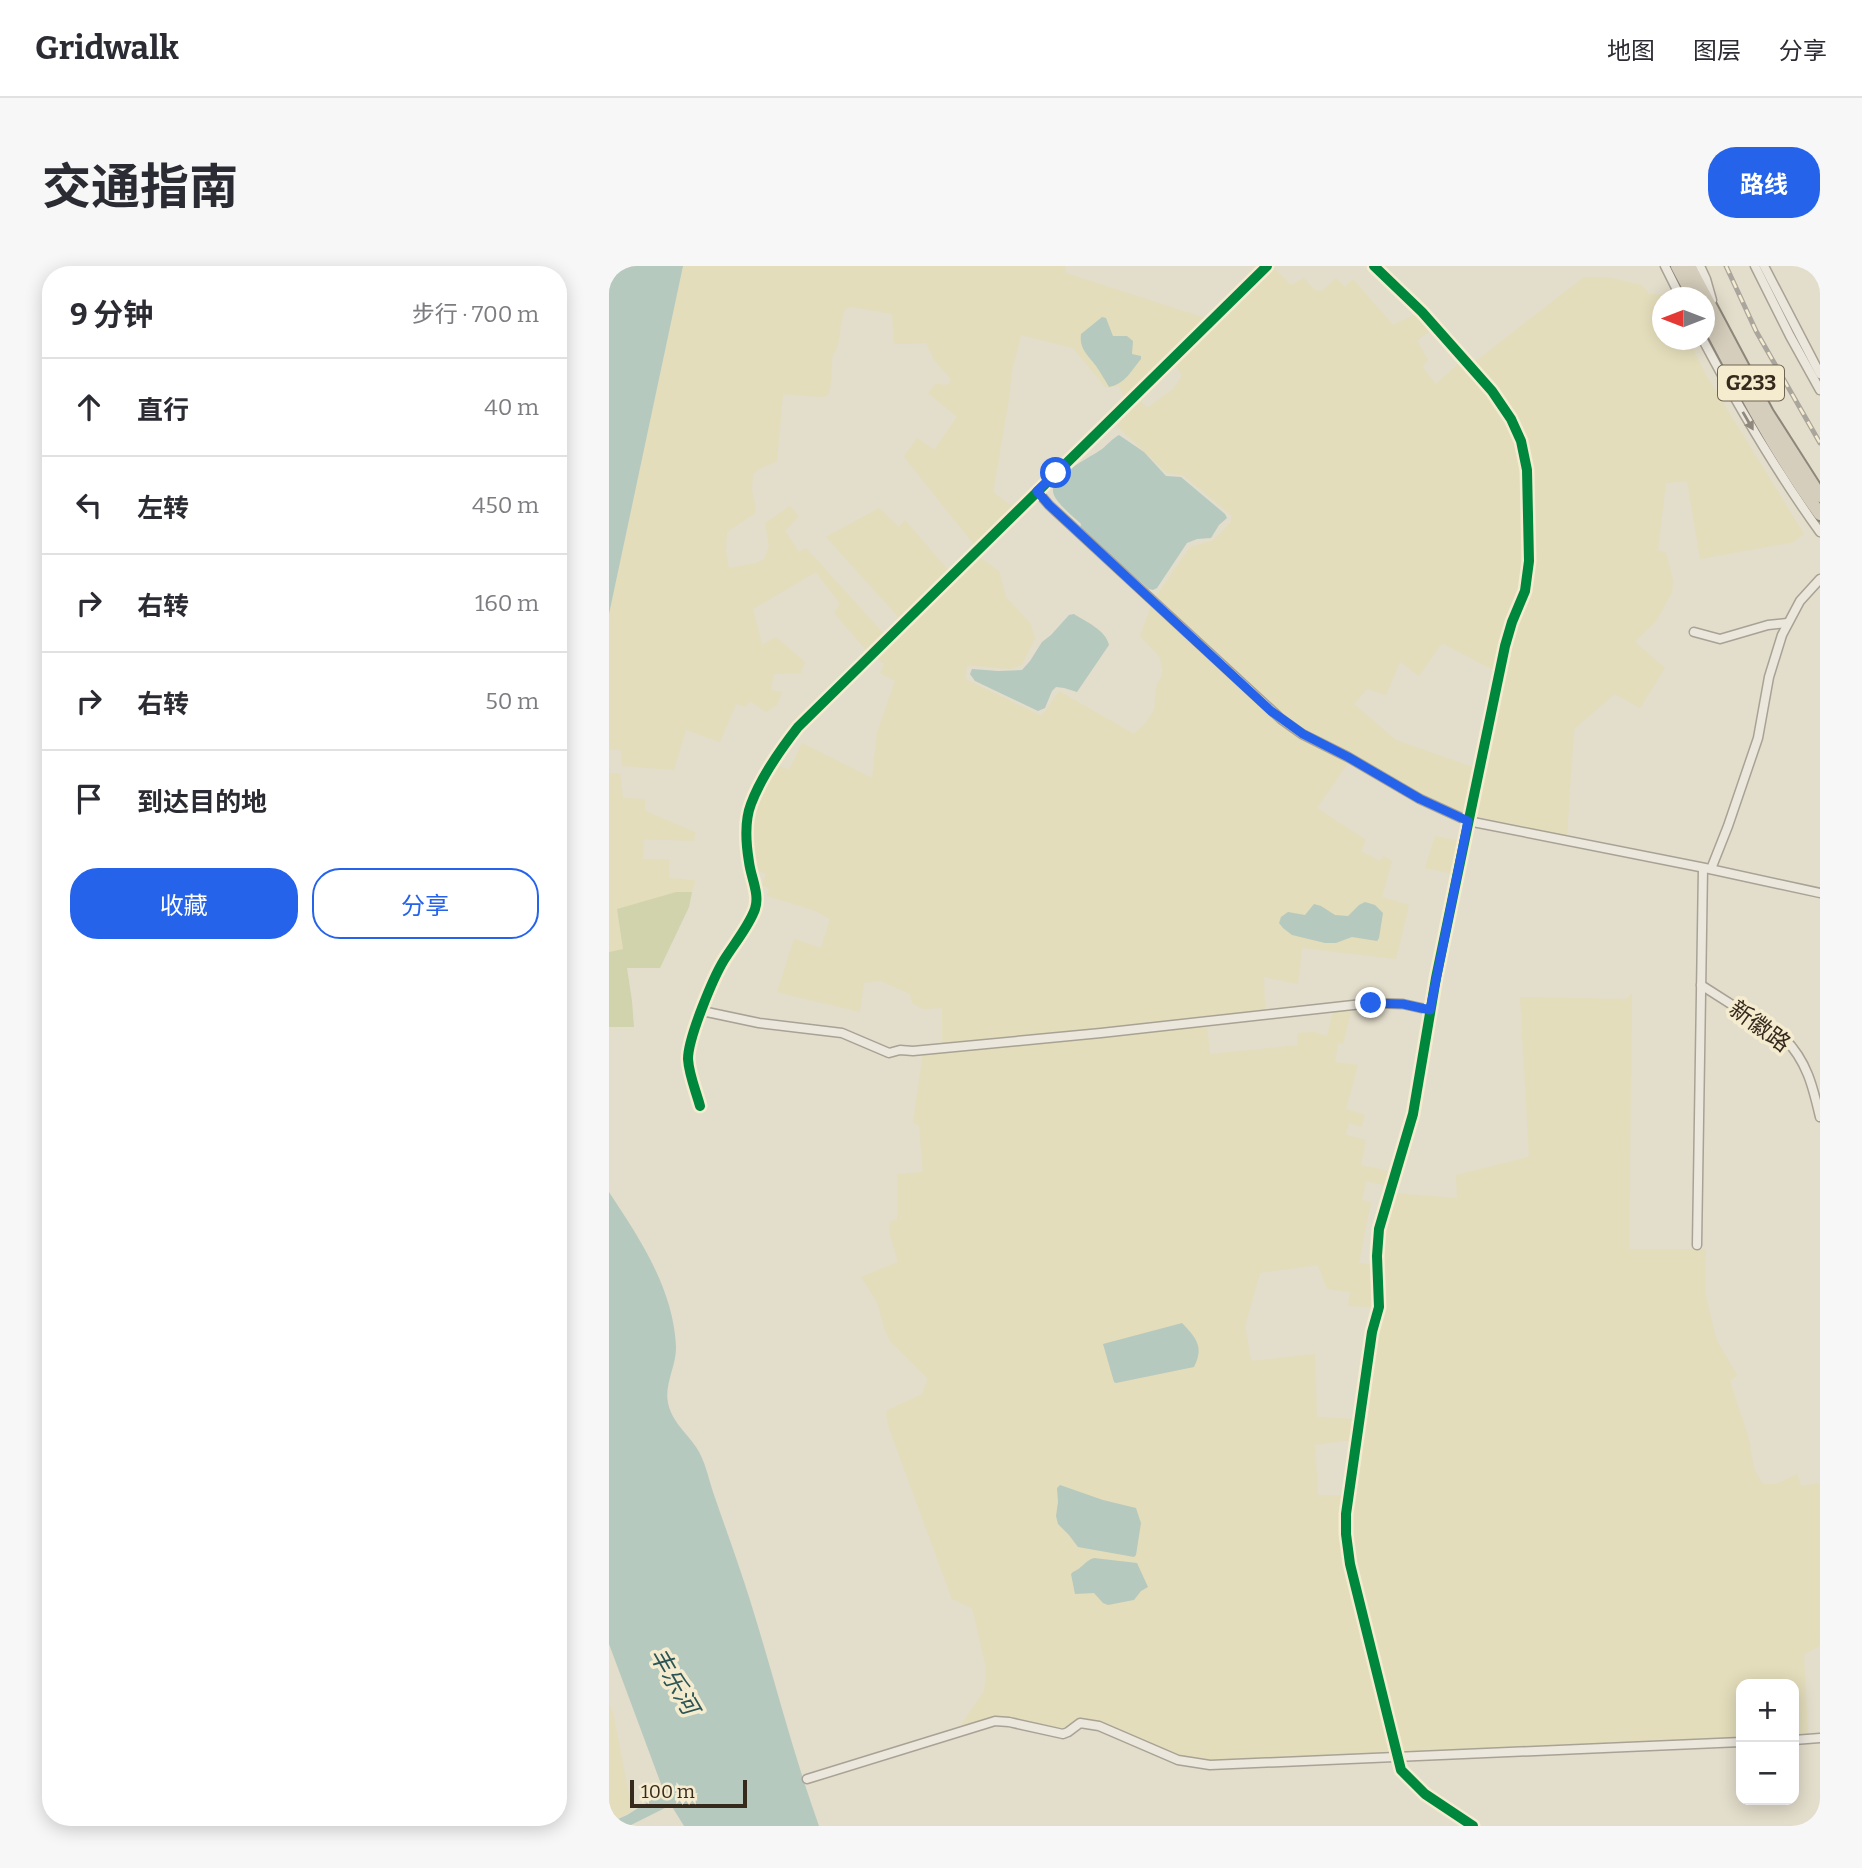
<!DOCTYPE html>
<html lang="zh">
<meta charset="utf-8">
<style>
body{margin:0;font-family:Bitter,"Noto Sans SC",serif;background:#f7f7f7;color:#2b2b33}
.controls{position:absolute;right:21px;bottom:21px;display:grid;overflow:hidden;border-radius:14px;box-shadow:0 4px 18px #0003}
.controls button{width:63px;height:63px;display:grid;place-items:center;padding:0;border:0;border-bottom:2px solid #e1e1e2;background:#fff;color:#2b2b33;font:35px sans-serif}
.compass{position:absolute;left:1043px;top:21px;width:63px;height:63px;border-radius:50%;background:#fff;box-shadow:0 4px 18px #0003;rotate:270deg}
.scale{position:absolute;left:21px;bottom:18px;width:117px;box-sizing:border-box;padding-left:7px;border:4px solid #362a1d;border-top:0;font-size:19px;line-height:24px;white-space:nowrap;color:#362a1d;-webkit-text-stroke:5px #f5ecd0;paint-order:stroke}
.stop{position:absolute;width:21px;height:21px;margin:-16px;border:5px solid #2563eb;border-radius:50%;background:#fff}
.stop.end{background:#2563eb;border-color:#fff;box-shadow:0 2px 7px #0008}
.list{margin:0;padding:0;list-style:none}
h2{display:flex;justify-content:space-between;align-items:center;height:91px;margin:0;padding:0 28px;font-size:30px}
h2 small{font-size:23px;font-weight:400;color:#7c7c81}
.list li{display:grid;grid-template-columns:46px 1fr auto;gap:21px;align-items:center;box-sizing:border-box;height:98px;padding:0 28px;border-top:2px solid #e1e1e2}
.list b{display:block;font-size:26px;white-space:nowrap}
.list em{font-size:23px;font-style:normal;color:#7c7c81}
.actions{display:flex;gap:14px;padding:21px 28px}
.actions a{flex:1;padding:16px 0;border:2px solid #2563eb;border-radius:28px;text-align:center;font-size:24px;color:#2563eb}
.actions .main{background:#2563eb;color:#fff}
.icon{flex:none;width:38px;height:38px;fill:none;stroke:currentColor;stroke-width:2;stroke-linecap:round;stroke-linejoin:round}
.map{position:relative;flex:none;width:1211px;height:1560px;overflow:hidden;border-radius:28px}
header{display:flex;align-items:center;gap:42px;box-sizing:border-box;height:98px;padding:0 35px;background:#fff;border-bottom:2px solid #e1e1e2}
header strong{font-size:33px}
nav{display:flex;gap:38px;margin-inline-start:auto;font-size:24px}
.intro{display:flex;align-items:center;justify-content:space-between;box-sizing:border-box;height:168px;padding:0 42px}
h1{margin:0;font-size:49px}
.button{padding:18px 32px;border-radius:28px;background:#2563eb;color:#fff;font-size:24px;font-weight:700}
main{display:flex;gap:42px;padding:0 42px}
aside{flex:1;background:#fff;border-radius:28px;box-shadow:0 4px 18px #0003}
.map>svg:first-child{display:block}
</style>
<header>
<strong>Gridwalk</strong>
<nav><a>地图</a><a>图层</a><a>分享</a></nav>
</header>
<div class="intro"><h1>交通指南</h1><a class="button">路线</a></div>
<main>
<aside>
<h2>9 分钟<small>步行 · 700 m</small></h2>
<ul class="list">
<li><svg class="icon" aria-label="ahead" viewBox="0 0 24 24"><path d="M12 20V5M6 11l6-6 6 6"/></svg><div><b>直行</b></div><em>40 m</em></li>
<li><svg class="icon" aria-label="left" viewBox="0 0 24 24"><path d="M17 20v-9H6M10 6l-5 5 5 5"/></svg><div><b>左转</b></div><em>450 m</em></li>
<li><svg class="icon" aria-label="right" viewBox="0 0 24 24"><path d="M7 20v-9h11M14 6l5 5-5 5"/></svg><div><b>右转</b></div><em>160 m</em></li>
<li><svg class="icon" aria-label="right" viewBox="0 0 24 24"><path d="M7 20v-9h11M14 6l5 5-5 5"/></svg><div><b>右转</b></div><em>50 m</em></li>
<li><svg class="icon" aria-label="arrive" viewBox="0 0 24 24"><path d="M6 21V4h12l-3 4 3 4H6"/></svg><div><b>到达目的地</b></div></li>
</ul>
<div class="actions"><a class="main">收藏</a><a>分享</a></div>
</aside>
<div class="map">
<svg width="1211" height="1560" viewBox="0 0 1211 1560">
<rect width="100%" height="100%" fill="#e3ddcb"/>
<g fill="#e3ddbb">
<polygon points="74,0 457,0 457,7 599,53 516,133 510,120 497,122 464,82 412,69 403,104 400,133 384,226 406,243 366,280 295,191 308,172 325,184 348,151 319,127 326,118 339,119 342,113 325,94 317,77 285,78 283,48 243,41 238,42 235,45 232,59 229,79 223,92 222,116 220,126 218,130 213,131 174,128 168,195 150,203 144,209 143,224 147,243 146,247 118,266 117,285 120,302 147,297 155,293 160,280 156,257 181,240 190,250 176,265 190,286 197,282 276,369 261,386 258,385 225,347 231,338 207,306 144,343 153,379 167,371 196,396 192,407 165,408 162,424 173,426 168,439 157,446 141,435 137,441 127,438 111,476 77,464 65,504 13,500 12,484 0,483 0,348"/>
<polygon points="663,0 682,19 695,12 705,24 713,25 727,12 736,21 744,13 784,59 809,47 823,64 808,74 819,94 813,101 827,118 850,97 896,149 911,182 916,202 918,288 913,321 896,363 888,406 833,377 810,410 791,396 777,429 758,423 745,438 787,474 866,502 856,548 840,544 698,468 684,458 545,333 581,281 603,275 622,256 622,249 574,209 558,207 508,160 530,133 538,142 564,123 573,110 564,95"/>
<polygon points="975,11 997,11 1033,19 1040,28 1056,29 1058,31 1054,32 1054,74 1079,74 1097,109 1195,268 1185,276 1091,293 1078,215 1057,217 1049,284 1057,286 1064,315 1063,326 1048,354 1026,376 1056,402 1031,442 1006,428 965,463 958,570 869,551 867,542 903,367 917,331 924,304 924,228 920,176 895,134 863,98"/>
<polygon points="270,242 290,261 296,254 340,305 292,354 217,271"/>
<polygon points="368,289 390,305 397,331 421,357 426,372 413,399 401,403 358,399 356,413 433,450 450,425 525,468 536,458 545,444 547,420 553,410 553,401 550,390 531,370 542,340 662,450 686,468 739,497 708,542 757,574 752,585 771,595 775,590 783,595 773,631 800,639 787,693 693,682 689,718 655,711 656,745 333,779 333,742 314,743 303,737 301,728 272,715 255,717 251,746 168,726 185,673 212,682 221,653 204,644 158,630 160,622 153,619 157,608 143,601 141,578 144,541 167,498 180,504 193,477 263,512 268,467 286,415 271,407 275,398 265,390"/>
<polygon points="0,500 1,507 11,507 14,532 36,533 36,545 86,566 85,575 35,573 34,593 60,593 60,612 86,614 83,626 67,626 14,683 0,686"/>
<polygon points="826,570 851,575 845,608 816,602"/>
<polygon points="1023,727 1020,983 1097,983 1097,1030 1107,1073 1128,1109 1121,1115 1140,1173 1145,1203 1154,1218 1167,1218 1188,1208 1192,1220 1211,1217 1211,1380 1195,1388 1199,1469 1185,1470 1185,1418 1132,1418 1132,1472 793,1486 789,1482 742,1280 740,1256 742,1230 773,1039 772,968 783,927 848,932 847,909 920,891 911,731 1017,733"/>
<polygon points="724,745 742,745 734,778 729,777 726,796 749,799 737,843 756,849 752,861 740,857 737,869 757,874 752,899 783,906 779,920 757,915 753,934 762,936 750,997 765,999 766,1034 764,1041 739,1040 741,1026 718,1023 709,999 651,1007 636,1060 642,1095 706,1088 708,1151 745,1153 742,1174 706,1179 709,1229 734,1229 731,1259 734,1285 782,1487 592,1496 564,1489 520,1467 481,1454 473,1454 457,1465 405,1456 357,1461 352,1459 375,1425 377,1409 376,1397 363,1342 343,1333 280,1162 277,1145 313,1128 319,1113 282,1076 276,1064 268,1036 252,1011 289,996 281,968 281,955 288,954 288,908 314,906 310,860 304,856 314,787 598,759 601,788 689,779 688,767 705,766 718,770"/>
<polygon points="0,1438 4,1446 23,1545 0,1557"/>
</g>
<polygon fill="#d1d3ad" points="67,626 83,626 80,641 51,702 18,702 23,735 25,761 0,761 0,686 14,683 8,643"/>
<g fill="#b6c9be">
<polygon points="0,0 74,0 0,348"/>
<path d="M493,51l4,1 7,18h14l6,5 -1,13 9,2v3c-10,12 -16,25 -32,28 -4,-7 -9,-15 -13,-21 -8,-11 -17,-17 -15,-32z"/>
<path d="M510,169l25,17 22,24 15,1 44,37 2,4 -8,7 -8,13 -14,1 -10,4 -30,45 -4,2 -4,-1 -69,-60 1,-5c-7,-7 -28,-23 -28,-33 -2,-15 38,-34 49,-42 6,-5 10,-10 17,-14z"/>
<path d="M465,348c12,8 32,16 35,31l-32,47 -13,-4 -8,-1 -4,4 -7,17 -7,3 -63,-30 -5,-7 2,-5 26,2 24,-1 8,-9 12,-19 9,-7 18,-20z"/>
<polygon points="756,636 766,639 774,647 770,672 768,675 743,671 727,677 716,677 683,669 674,662 670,657 672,651 679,646 696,649 705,638 712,640 726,649 739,650 750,639"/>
<path d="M0,926c31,47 64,96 67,154 1,19 -12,38 -8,57 4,19 18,29 28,44 9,13 12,30 17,45 12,35 25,70 36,105 24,76 43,154 70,229h-135l-13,-21 -42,21h-20v-3l18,-8 37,-23 -55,-148z"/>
<path d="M573,1057c13,14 23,23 12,44l-78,16 -2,-1 -11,-38z"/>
<polygon points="451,1219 494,1234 527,1242 532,1257 527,1289 525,1291 469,1281 460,1269 449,1258 447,1250 449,1236 448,1222"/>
<path d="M485,1292l43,5 11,24 -7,4 -7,9 -26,5 -5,-2 -9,-10 -19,1 -4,-20 2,-2c10,-4 11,-11 21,-14z"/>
</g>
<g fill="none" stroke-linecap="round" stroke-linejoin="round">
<g stroke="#a8a295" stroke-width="11">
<g id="minor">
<polyline points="765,0 813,46 883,125 902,153 912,175 918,204 920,295 916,325 903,356 896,380 827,712 804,848 770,963 768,990 770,1041 763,1066 737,1248 737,1268 741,1298 792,1504 816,1528 864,1560"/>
<polyline points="1056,0 1072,32"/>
<polyline points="1091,0 1097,13 1103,34"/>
<polyline points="1146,0 1181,70 1211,124"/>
<polyline points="1155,0 1211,108"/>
<path d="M1094,74c35,66 73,131 117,192"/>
<polyline points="428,225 440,239 672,453 693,468 739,491 811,533 859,555 1096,602 1211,627"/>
<polyline points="1085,366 1111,373 1159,359 1178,357"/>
<polyline points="1102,603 1119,560 1149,472 1160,411 1173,369 1191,335 1211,313"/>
<path d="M1092,719l83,53c23,23 29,49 36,79"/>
<polyline points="93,745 150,757 233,767 280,787 291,784 304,785 492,767 762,737 794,738 821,744"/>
<path d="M91,840c-4,-15 -11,-31 -12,-47 0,-21 25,-81 36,-99 10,-16 25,-34 31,-51 5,-15 -4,-31 -6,-47 -3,-18 -5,-40 2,-58 10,-27 29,-54 47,-77l469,-461"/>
<polyline points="1088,979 1094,602"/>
<polyline points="1185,1474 1211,1472"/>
<polyline points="198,1513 386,1455 400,1456 454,1468 459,1466 471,1457 490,1460 569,1494 601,1499 1132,1476"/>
</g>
</g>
<g stroke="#8d877b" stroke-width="16">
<g id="highway">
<polyline points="1068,0 1085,32"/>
<polyline points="1080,0 1158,147 1211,230"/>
<path d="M1096,51c35,67 70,135 115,197"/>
</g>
</g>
<use href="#minor" stroke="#ebe7dd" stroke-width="8"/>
<use href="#highway" stroke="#d6cebc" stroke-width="12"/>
<g stroke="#aaa69d" stroke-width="5">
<polyline id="rail" points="1117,0 1147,65 1211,177"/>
</g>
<use href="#rail" stroke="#f5ecd0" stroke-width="2.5" stroke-dasharray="8" stroke-linecap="butt"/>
<g stroke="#f5ecd0" stroke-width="15">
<g id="cycleway">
<polyline points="765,0 813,46 883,125 902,153 912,175 918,204 920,295 916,325 903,356 896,380 827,712 804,848 770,963 768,990 770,1041 763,1066 737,1248 737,1268 741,1298 792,1504 816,1528 864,1560"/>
<path d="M91,840c-4,-15 -11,-31 -12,-47 0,-21 25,-81 36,-99 10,-16 25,-34 31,-51 5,-15 -4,-31 -6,-47 -3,-18 -5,-40 2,-58 10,-27 29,-54 47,-77l469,-461"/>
</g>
</g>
<use href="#cycleway" stroke="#00873e" stroke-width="10"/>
</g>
<defs><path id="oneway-solid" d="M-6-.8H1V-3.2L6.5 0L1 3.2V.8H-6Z" transform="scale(1.75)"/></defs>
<use fill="#90887d" href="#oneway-solid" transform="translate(1139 155) rotate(60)"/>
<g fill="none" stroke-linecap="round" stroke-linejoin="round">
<polyline stroke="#2563eb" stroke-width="9" points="447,207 428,225 440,239 662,445 694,468 739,491 811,533 859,555 821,744 794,738 762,737"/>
</g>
<g text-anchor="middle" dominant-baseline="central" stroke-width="7" stroke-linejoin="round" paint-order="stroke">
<rect fill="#f5ecd0" stroke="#6f6453" stroke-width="2" x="1109" y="99.5" width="66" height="35" rx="5"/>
<g font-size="21" font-weight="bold" fill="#362a1d">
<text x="1142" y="117">G233</text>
</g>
<g font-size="23" fill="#362a1d" stroke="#f5ecd0">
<text transform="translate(1151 760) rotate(36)">新徽路</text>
</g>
<g font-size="24" font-style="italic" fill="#2c5655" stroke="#f5ecd0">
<text transform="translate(65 1415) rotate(60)">丰乐河</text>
</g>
</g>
</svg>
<div class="controls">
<button>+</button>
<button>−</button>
</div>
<svg class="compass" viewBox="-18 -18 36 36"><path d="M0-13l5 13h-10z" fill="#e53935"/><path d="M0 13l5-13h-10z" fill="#7c7c81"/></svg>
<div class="scale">100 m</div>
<div class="stop" style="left:447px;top:207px"></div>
<div class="stop end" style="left:762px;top:737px"></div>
</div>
</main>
